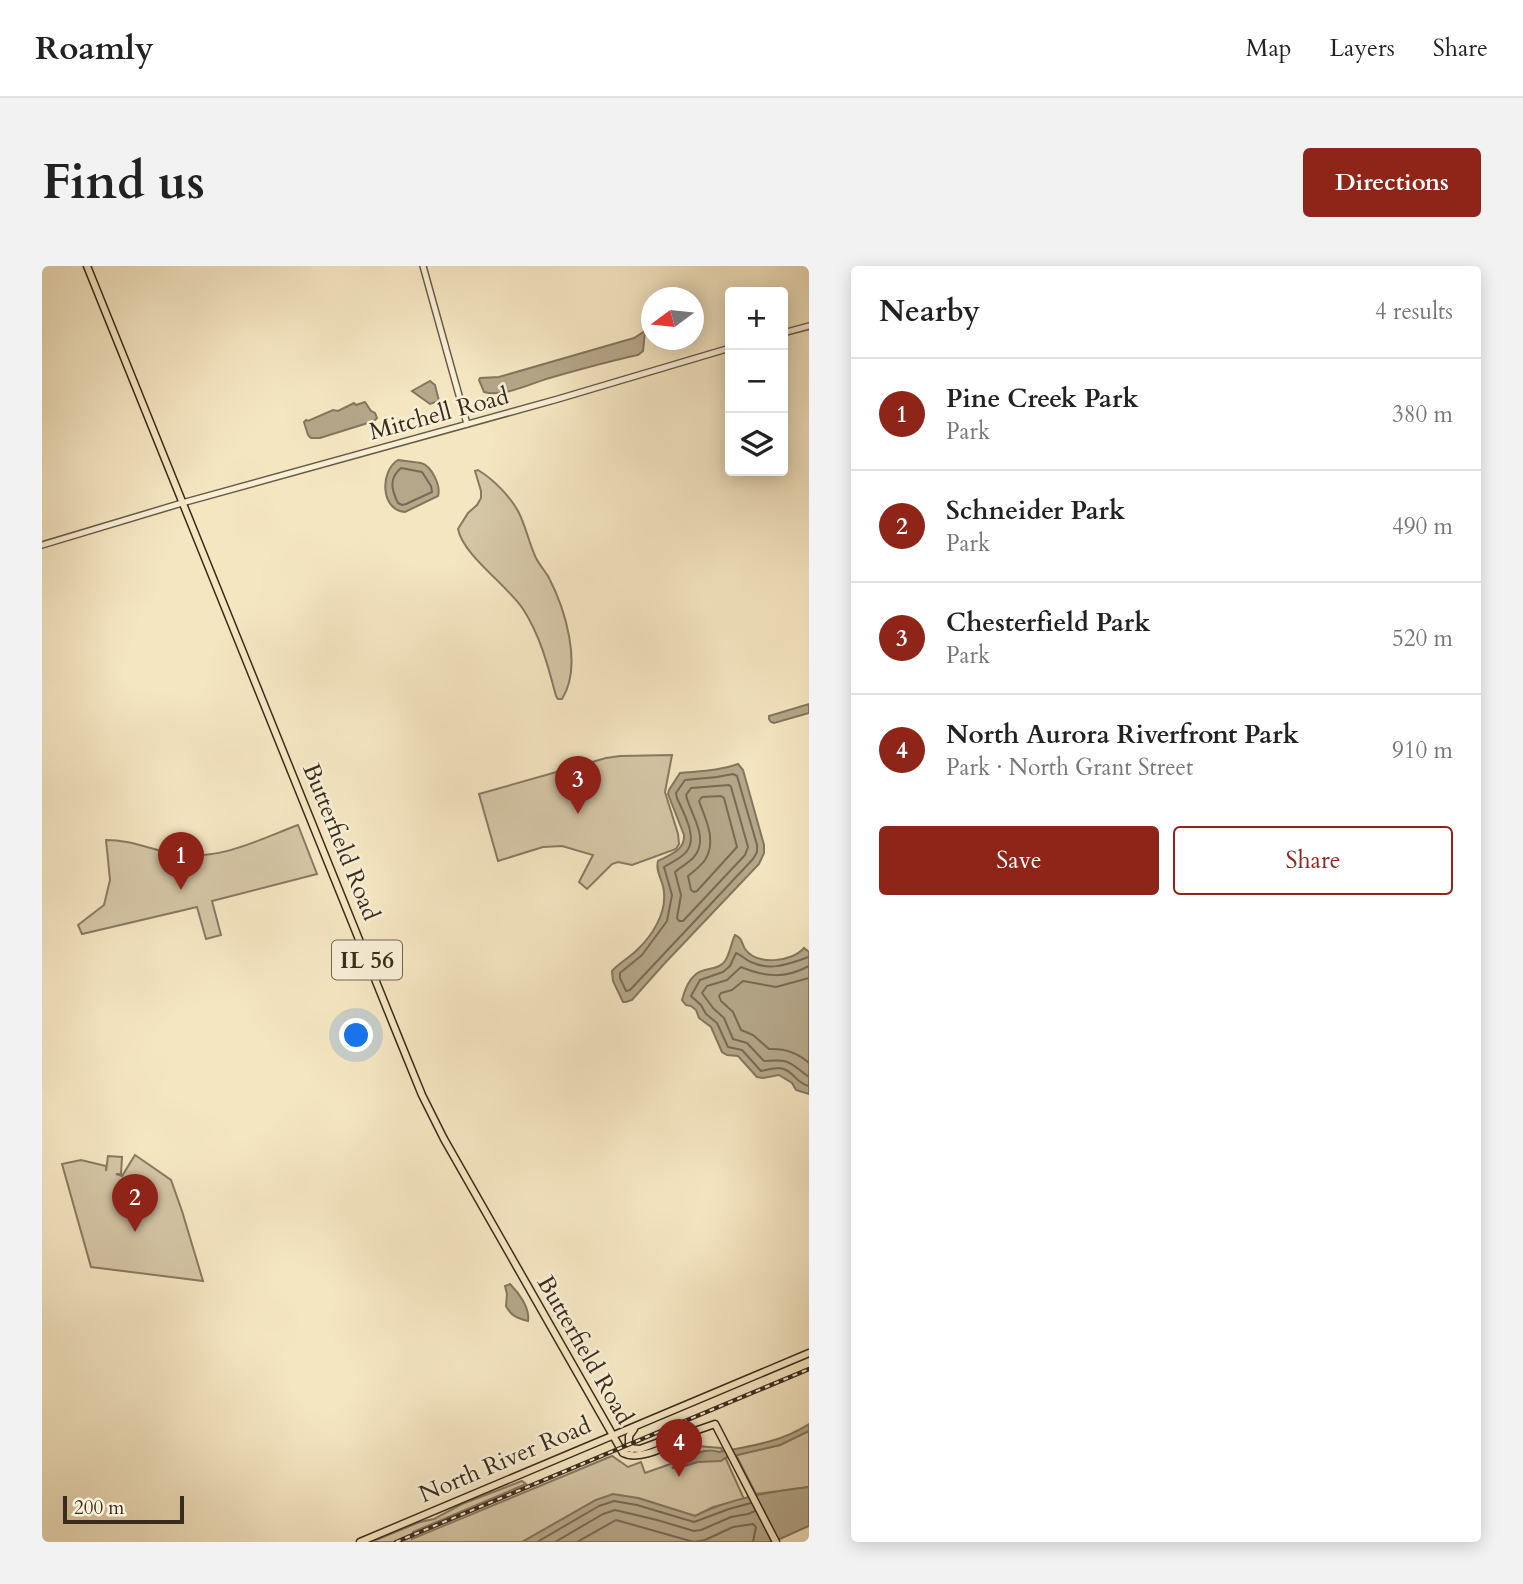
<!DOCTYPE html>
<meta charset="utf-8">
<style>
body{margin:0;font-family:Cardo,serif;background:#f2f2f2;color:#222}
.controls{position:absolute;right:21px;top:21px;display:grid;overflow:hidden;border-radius:7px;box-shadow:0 4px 18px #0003}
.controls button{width:63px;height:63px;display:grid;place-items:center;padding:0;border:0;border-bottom:2px solid #e0e0e0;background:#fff;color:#222;font:35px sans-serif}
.compass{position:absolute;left:599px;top:21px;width:63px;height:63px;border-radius:50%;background:#fff;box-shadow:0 4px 18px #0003;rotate:255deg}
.scale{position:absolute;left:21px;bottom:18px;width:121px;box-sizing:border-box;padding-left:7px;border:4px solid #3a2c1d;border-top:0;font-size:19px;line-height:24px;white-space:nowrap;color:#3a2c1d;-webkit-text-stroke:5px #f8efd7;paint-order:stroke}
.you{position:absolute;left:315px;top:770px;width:24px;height:24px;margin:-18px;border:5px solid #fff;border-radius:50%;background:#1a73e8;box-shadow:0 0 0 10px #1a73e833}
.badge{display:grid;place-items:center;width:46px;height:46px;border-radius:50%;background:#8f2418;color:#fff;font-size:23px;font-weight:700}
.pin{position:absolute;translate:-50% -58px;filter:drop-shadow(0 2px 4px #0008)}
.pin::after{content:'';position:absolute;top:37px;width:24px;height:21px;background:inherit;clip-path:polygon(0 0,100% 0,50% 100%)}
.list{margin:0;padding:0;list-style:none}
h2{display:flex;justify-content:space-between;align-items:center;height:91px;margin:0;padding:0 28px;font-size:30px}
h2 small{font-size:23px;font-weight:400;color:#767676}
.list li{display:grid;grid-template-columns:46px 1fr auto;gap:21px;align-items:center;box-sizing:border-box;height:112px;padding:0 28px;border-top:2px solid #e0e0e0}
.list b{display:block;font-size:26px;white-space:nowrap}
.list p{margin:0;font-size:23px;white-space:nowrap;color:#767676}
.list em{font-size:23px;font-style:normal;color:#767676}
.actions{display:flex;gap:14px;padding:21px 28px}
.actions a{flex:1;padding:16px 0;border:2px solid #8f2418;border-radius:7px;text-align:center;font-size:24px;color:#8f2418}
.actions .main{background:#8f2418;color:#fff}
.icon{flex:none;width:38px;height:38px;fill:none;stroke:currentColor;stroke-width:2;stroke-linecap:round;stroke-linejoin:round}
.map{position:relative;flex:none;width:767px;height:1276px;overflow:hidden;border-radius:7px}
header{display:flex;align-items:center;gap:42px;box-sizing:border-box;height:98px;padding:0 35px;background:#fff;border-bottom:2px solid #e0e0e0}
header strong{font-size:33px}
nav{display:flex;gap:38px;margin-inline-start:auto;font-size:24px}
.intro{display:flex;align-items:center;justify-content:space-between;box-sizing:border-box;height:168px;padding:0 42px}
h1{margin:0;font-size:49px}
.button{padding:18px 32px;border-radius:7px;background:#8f2418;color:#fff;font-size:24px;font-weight:700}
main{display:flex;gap:42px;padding:0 42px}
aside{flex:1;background:#fff;border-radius:7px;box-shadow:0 4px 18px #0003}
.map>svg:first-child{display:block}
</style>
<header>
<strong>Roamly</strong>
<nav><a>Map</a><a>Layers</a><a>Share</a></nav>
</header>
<div class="intro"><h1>Find us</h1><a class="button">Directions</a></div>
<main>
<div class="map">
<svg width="767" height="1276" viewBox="0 0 767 1276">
<rect width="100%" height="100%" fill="#f5e6c2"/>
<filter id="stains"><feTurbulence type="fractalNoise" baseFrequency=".00286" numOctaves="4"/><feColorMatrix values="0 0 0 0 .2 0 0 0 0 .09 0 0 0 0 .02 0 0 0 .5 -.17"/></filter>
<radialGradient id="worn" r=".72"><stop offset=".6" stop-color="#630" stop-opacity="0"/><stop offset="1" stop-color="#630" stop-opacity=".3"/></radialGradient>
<g fill="#d5c6a6" stroke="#887962" stroke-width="2">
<path d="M436,204c15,9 33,27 41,43 7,14 10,30 17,45 3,6 8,12 12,18 17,32 35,90 14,123h-4l-2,-3c-8,-30 -16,-61 -33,-87 -16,-24 -60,-54 -65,-80l10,-16 9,-8 4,-7v-7l-6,-20z"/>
<polygon points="630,489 623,526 636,568 637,578 634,583 590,599 576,596 570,598 545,623 537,616 551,589 520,580 501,581 456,595 437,528 564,492 578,490"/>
<path d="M256,559l19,49 -105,27 9,34 -15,4 -9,-32 -115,27 -4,-9 26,-20 6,-25 -4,-40c26,0 45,10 70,14 44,7 82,-14 122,-29z"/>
<polygon points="93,889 129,914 140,945 161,1015 49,1001 20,898 39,894 64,900 64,905 66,890 80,891 79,908 74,908 80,910"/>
<polygon points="767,1165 767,1221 714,1228 694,1189 738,1179"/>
<polygon points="655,1180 679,1182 702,1233 671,1241 653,1250 596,1232 554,1234 480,1276 329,1276 378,1256 392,1253 420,1238 480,1215 484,1218 371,1266 370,1273 570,1190 586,1201 599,1196 603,1207 648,1191 654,1186"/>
</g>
<g fill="#b5a78a" stroke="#84765e" stroke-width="2">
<path d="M603,65l-2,20 -5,4c-28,6 -57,14 -85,22 -20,5 -49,21 -69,15l-5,-12 1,-2 19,-1 135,-39z"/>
<polygon points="388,115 393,119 397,135 388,138 370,125"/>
<polygon points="323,136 329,145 333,147 335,152 332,155 278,172 269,172 266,169 262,156 264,154 266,155 291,144 296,145 312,137 314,139"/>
<path d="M356,194c6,1 17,2 23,3 11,3 20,23 17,33l-33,16c-25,-2 -25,-41 -7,-52z"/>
<polygon points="767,438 767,447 732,457 729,456 727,453 727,450"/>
<path d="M696,498l5,6 21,75v8l-5,11 -95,100 -32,36 -6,2h-3l-10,-21 -1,-10c7,-8 17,-13 25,-21 15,-14 29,-36 27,-57 0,-12 -9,-20 -6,-32 11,-6 27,-10 26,-26l-16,-41 1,-4 11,-17c20,-2 39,-2 58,-9z"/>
<path d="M693,669c8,4 6,7 10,14 12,17 47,13 59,-1l5,4v142l-13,-4 -4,-7 -13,-8 -16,3 -6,-1 -19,-21 -11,-1 -5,-3 -11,-25 -12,-9 -3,-8 -5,-4 -5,-1 -4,-5c2,-8 6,-19 13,-25 7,-8 24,-4 30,-14 5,-7 6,-18 10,-26z"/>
<path d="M468,1018c9,9 20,24 18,37 -11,-3 -17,-5 -22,-15l1,-12 -2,-8z"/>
<path d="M767,1158v7l-29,14 -55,13 -4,3 -23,1 -17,5 -9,1c15,-9 30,-22 47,-16 32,-6 62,-10 90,-28z"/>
<path d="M767,1221v39l-36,16h-251l74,-42 17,-6 25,4 57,18c36,-18 74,-24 114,-29z"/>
</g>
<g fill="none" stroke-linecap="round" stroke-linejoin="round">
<g stroke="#786a54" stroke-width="2">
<path d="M359,202l21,4 9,14 1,6 -26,12 -4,1 -4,-2c-7,-14 -9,-25 3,-35z"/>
<path d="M691,508l4,2 20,69v7l-4,7 -123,131 -4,1 -6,-13v-5l22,-18 25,-34 5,-26 -8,-28c8,-5 18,-9 23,-16 11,-14 -4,-39 -10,-53l-1,-5 9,-13 32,-3z"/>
<path d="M687,519l2,2 17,60 -3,8 -62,66h-4l-2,-3 4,-23 -6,-23c6,-5 13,-9 18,-14 18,-19 -3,-44 -7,-63l5,-7z"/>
<path d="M660,531l19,-1 3,2 13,49 -40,44 -3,1 -3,-2 -3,-14c6,-5 12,-9 17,-16 12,-19 1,-40 -6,-59z"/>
<path d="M767,691c-19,6 -37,15 -58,5 -5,-2 -10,-7 -15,-9l-6,13 -7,6 -23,8 -9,16 10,9 5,9 11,9 11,24 14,3 19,21c5,-1 13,-3 18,-3 14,1 17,16 30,18"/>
<path d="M767,700c-24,13 -44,11 -68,1l-14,13 -20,6 -5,7 11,15 11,10 9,21 14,4 17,18c28,-2 24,1 45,16"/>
<path d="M767,712l-33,9 -33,-6 -11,9 -11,3 -2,3 2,5 12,11 8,18 12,5 16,14c16,-1 28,3 40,14"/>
<polyline points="495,1276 557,1240 572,1235 595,1239 652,1256 687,1243 709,1237"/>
<polyline points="513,1276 561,1248 573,1244 615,1254 652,1265 659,1264 689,1251 706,1248 713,1245"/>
<polyline points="535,1276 574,1254 652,1276 663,1274 691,1261 711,1258 714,1261 711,1276"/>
</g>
<g stroke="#695a46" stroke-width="8">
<g id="minor">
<polyline points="381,0 425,158"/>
<polyline points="741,67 767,60"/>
<polyline points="0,279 140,237 516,133 688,82"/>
</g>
</g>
<g stroke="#3a2c1d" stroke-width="9">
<g id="major">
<path d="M45,0l313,775 22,54 22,44 179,314c18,9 47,-9 64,-16l2,-4"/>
<polyline points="579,1183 583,1182 598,1183 644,1166 647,1167 673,1158 734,1276"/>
<polyline points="590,1183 587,1178 587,1170 592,1163"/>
<polyline points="318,1276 767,1087"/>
</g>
</g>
<use href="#minor" stroke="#f8efd7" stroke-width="5"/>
<use href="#major" stroke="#f5e6c2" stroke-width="6"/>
<g stroke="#3a2c1d" stroke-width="4.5">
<polyline id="rail" points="354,1276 767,1103"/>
</g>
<use href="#rail" stroke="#f8efd7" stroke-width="2" stroke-dasharray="5" stroke-linecap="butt"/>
</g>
<g text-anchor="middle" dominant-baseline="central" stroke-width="5" stroke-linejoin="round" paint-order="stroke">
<rect fill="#f8efd7" stroke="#736655" stroke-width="2" x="290" y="674.5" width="70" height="39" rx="5"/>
<g font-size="23" font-weight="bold" fill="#3a2c1d">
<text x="325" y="694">IL 56</text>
</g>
<g font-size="24" fill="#3a2c1d" stroke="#f8efd7">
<text transform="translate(397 148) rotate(-15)">Mitchell Road</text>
<text transform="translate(299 576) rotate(68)">Butterfield Road</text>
<text transform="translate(543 1084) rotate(60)">Butterfield Road</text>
<text transform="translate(463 1194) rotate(-23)">North River Road</text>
</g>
</g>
<rect width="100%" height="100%" filter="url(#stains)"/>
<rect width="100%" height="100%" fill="url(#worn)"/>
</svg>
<div class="controls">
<button>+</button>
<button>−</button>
<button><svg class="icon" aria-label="layers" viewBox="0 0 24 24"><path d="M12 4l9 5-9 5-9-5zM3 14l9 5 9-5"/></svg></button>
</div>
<svg class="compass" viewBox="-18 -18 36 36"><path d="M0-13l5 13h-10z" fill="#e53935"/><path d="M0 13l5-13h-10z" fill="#767676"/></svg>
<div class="scale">200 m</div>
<div class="you"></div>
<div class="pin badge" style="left:139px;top:624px">1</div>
<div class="pin badge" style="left:93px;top:966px">2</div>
<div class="pin badge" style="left:536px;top:548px">3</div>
<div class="pin badge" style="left:637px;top:1211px">4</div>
</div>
<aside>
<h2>Nearby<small>4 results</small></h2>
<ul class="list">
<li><span class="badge">1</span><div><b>Pine Creek Park</b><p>Park</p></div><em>380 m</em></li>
<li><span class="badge">2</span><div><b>Schneider Park</b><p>Park</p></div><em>490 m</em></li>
<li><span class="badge">3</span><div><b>Chesterfield Park</b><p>Park</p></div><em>520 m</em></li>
<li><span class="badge">4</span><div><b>North Aurora Riverfront Park</b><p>Park · North Grant Street</p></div><em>910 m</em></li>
</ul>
<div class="actions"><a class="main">Save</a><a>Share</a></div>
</aside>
</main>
